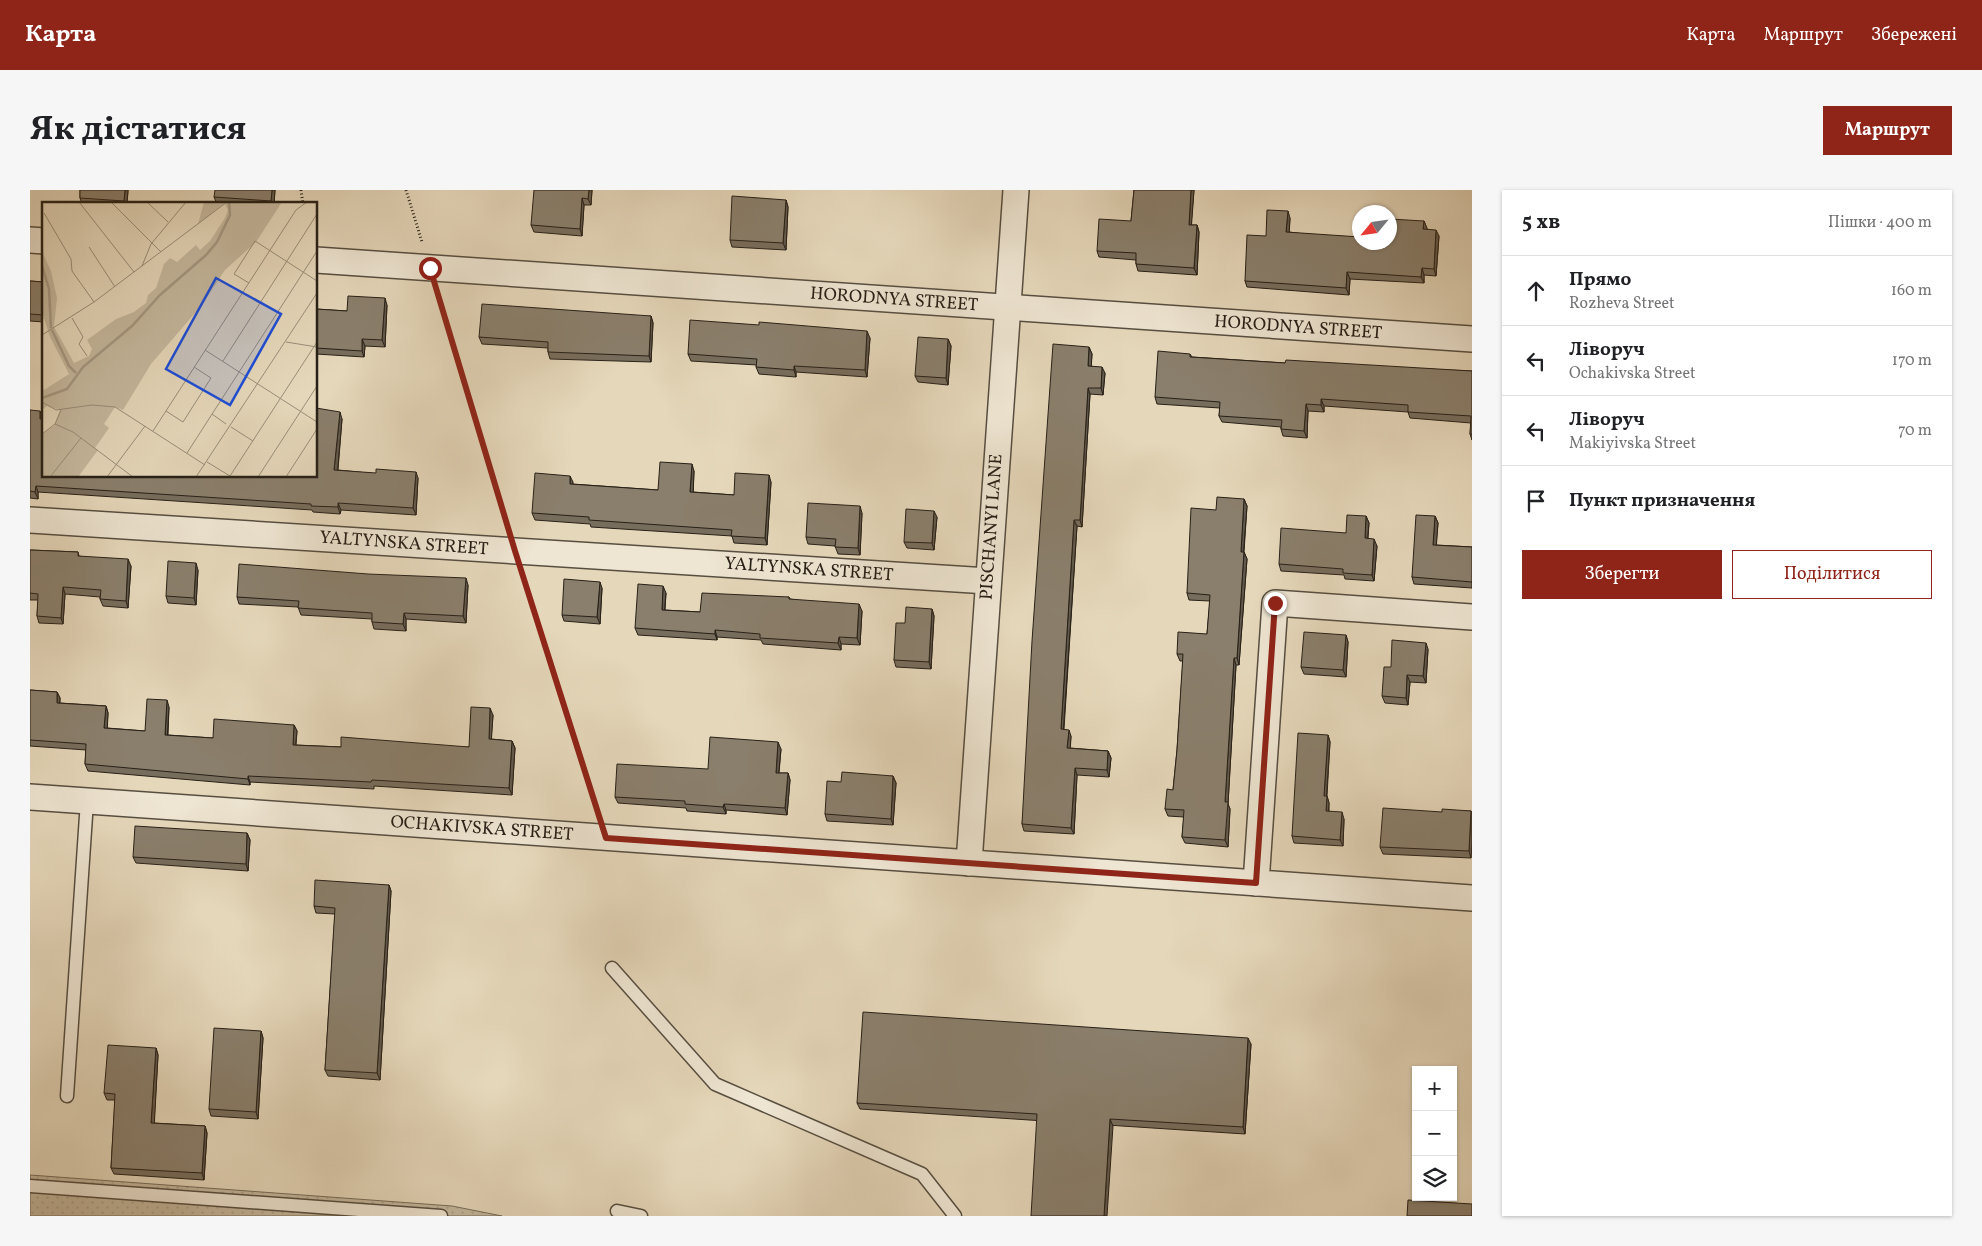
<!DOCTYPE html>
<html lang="uk">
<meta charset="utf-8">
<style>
body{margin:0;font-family:Vollkorn,serif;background:#f6f6f6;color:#202124}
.controls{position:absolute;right:15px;bottom:15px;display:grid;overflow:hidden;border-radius:0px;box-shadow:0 1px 4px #0004}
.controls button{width:45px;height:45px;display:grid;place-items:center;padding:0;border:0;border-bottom:1px solid #e0e0e0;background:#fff;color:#202124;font:25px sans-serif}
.compass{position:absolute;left:1322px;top:15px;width:45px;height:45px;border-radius:50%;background:#fff;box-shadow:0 1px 4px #0004;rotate:241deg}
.stop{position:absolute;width:15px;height:15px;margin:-11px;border:4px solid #8f2418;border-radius:50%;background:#fff}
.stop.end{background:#8f2418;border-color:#fff;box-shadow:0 1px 5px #0008}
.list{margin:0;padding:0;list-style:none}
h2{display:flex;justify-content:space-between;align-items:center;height:65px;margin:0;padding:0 20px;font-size:21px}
h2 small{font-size:16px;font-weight:400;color:#757577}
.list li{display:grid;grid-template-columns:32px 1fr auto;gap:15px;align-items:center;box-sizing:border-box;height:70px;padding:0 20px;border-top:1px solid #e0e0e0}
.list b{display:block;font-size:19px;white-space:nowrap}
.list p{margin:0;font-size:16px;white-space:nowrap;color:#757577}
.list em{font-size:16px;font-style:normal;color:#757577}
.actions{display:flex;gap:10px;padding:15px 20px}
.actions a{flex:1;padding:11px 0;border:1px solid #8f2418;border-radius:0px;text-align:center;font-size:18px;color:#8f2418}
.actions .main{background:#8f2418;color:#fff}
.icon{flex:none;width:28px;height:28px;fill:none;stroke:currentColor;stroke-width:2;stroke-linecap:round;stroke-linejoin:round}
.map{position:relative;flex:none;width:1442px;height:1026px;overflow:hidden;border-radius:0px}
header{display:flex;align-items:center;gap:30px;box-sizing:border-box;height:70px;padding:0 25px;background:#8f2418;color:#fff}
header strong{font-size:24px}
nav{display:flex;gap:28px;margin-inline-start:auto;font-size:18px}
.intro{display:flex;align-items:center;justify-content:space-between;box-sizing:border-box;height:120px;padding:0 30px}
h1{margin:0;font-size:35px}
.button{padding:12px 22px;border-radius:0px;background:#8f2418;color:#fff;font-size:18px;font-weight:700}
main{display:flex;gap:30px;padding:0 30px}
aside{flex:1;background:#fff;border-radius:0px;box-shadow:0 1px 4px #0004}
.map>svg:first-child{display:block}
</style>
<header>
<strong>Карта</strong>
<nav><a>Карта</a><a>Маршрут</a><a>Збережені</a></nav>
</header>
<div class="intro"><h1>Як дістатися</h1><a class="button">Маршрут</a></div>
<main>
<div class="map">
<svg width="1442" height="1026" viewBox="0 0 1442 1026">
<defs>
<pattern id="green-dots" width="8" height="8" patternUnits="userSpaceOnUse" patternTransform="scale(1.25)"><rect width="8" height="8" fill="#c5b89e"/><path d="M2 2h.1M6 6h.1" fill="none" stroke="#a99e87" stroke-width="1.8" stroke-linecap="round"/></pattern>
</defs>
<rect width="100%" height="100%" fill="#e5d7ba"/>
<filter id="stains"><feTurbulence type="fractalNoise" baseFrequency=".004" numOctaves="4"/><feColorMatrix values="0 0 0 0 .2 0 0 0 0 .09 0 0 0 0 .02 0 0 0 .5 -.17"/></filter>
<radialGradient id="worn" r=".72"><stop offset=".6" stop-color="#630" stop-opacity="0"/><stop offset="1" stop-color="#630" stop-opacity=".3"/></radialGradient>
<polygon fill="url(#green-dots)" stroke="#766c5a" points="0,985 422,1016 472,1026 0,1026"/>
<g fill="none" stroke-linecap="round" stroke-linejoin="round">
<g stroke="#574e40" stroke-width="15">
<g id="lane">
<polyline points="582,778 685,894 892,984 925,1026"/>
<polyline points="37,906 57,611"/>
<polyline points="0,996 411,1026"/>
<polyline points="587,1021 611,1026"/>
</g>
</g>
<g stroke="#574e40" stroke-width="28">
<g id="street">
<polyline points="0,50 14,51"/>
<polyline points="286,70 1442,149"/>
<polyline points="0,330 958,391"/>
<polyline points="0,607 1442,708"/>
<polyline points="939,673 986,0"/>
<polyline points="1226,693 1245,413 1442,427"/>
</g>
</g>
<g stroke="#282017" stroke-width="3" stroke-dasharray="1 2.5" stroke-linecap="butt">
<polyline points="271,0 273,14"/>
<polyline points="376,0 392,52"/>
<polyline points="408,104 477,335"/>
<polyline points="493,386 568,621"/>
</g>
<use href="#lane" stroke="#eee5d2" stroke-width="12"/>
<use href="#street" stroke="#eee5d2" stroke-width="25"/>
</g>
<g fill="#776d5d" stroke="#282017">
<polygon points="50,0 98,0 97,14 52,14 50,8"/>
<polygon points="245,0 244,14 187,14 184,7"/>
<polygon points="562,0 561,15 554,15 552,46 504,42 501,35"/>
<polygon points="1104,0 1164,0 1161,35 1167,35 1169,42 1167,85 1108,81 1106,74 1106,70 1069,67 1067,61 1101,31"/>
<polygon points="756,10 758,17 756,60 702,57 700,50"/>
<polygon points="1260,28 1259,42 1330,52 1394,31 1397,39 1409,46 1406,86 1394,85 1394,93 1320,89 1319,105 1217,97 1215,91 1236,46"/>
<polygon points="0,91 14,92 14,132 0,131"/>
<polygon points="357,115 355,157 335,156 334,167 286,164 286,119 317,121"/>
<polygon points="621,126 623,133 621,172 520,169 518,162 518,158 452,154 449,147"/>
<polygon points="840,148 837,187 766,182 766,187 729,184 726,177 727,175 661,171 658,164"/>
<polygon points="918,149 921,156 918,195 888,192 885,186"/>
<polygon points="1059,157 1062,164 1061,176 1075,183 1073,205 1060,204 1052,337 1047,336 1034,539 1041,546 1040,558 1078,561 1081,568 1079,587 1047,585 1044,644 994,641 992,634"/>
<polygon points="1160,164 1162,167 1255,173 1442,181 1442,250 1440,244 1441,233 1380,228 1378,222 1294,216 1294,222 1278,221 1277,248 1253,246 1251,239 1251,237 1192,232 1189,226 1190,218 1127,214 1125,207"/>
<polygon points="0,220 13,228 14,286 286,286 312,229 308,280 388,288 386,325 311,320 310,324 283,322 282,320 8,302 8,309 0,308"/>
<polygon points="664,281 663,302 704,305 741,292 737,355 704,353 702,346 561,337 560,334 505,330 502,323 543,292 542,294 628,300"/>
<polygon points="1214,309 1217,316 1214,362 1217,369 1209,475 1206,475 1198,614 1200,619 1198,657 1155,653 1152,647 1154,627 1138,626 1135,619 1143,600 1147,560 1153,471 1150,471 1147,464 1177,444 1180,411 1159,410 1157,403 1186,320"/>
<polygon points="832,323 830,365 808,364 805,356 778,354 776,347"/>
<polygon points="1336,326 1339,333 1338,348 1347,356 1344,391 1315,389 1314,385 1251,381 1249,374 1316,343"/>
<polygon points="1405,326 1408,333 1406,355 1442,357 1442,398 1384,394 1382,387"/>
<polygon points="907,327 904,360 877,358 874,352"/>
<polygon points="0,360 48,362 49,366 101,376 98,418 73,416 70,409 70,407 35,404 33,434 9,433 7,426 8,410 0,410"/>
<polygon points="168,380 166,415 138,413 136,406"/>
<polygon points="438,395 436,433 376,429 376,441 344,439 342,432 342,429 271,425 268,417 209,414 207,407"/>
<polygon points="572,398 570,434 534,431 532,425"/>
<polygon points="636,403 635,420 670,422 759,407 760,409 832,421 830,455 811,454 811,460 733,454 731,450 687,447 687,450 608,445 605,438"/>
<polygon points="902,419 904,426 901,479 866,477 864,470 875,433"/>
<polygon points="1316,445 1318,452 1316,487 1274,484 1271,477"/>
<polygon points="1398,459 1396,493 1380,492 1378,515 1355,513 1352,506"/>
<polygon points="0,500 27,502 30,508 30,513 76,516 78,523 77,538 115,541 139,517 138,545 183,548 264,535 267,541 266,555 311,557 439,557 463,525 461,549 482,551 485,558 482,605 344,596 344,599 220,592 220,595 58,581 55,574 56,560 0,556"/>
<polygon points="1298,545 1300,552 1297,606 1299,613 1299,621 1314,629 1313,656 1264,653 1262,646"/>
<polygon points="751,559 749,583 758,583 760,590 757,625 696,620 696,624 657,621 656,618 588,613 585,607"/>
<polygon points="863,586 866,593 863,635 797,631 795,624 811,592"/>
<polygon points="1441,621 1441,668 1353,664 1350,657 1412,622"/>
<polygon points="217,643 220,650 218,681 106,673 103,667"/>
<polygon points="359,695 361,701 350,890 298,886 295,880 305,724 286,723 284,716"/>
<polygon points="231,841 233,848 228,929 181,926 179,919"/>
<polygon points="1221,854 1215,944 830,919 827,913"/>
<polygon points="126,858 128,865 124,933 175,936 177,943 174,990 84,984 81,978 85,910 77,910 74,903"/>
</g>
<g fill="#61594c" stroke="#282017">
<polygon points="95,0 98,0 97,14 95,14 94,11"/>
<polygon points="242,0 245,0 244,14 242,14 241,11"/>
<polygon points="559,0 562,0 561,15 558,9"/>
<polygon points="1161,0 1164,0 1161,42 1159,35"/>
<polygon points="552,8 554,15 552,46 550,39"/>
<polygon points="756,10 758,17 756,60 753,53"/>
<polygon points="1258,21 1260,28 1259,48 1256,42"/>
<polygon points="1394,31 1397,38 1396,46 1393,39"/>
<polygon points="1167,35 1169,42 1167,85 1164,78"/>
<polygon points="1406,40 1409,46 1406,86 1404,79"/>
<polygon points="1392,78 1394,85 1394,93 1391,87"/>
<polygon points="1317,82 1320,89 1319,105 1316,98"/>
<polygon points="355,108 357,115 355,157 352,150"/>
<polygon points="621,126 623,133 621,172 619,166"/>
<polygon points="837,141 840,148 837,187 835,180"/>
<polygon points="332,149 335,156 334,167 332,161"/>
<polygon points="918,149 921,156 918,195 916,188"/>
<polygon points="1059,157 1062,164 1061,182 1058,176"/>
<polygon points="764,176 766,182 766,187 764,180"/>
<polygon points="1072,177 1075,183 1073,205 1071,198"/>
<polygon points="1058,198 1060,204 1052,337 1050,330"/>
<polygon points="1291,209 1294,216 1294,222 1291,215"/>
<polygon points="1276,214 1278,221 1277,248 1274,241"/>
<polygon points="10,221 13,228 12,236 10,229"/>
<polygon points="310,222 312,229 307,287 304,280"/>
<polygon points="662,274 664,281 663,309 660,302"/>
<polygon points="386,282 388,288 386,325 383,318"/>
<polygon points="739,285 741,292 737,355 735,348"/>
<polygon points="540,286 543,292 542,301 540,294"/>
<polygon points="6,296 8,302 8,309 5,302"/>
<polygon points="1214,309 1217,316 1213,369 1211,362"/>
<polygon points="308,313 311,320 310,324 308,317"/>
<polygon points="830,316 832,323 830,365 828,358"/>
<polygon points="904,321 907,327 904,360 902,353"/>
<polygon points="1336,326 1339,333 1337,355 1335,348"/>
<polygon points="1405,326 1408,333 1406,361 1403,355"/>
<polygon points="1044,330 1047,336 1033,546 1031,539"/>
<polygon points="1344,349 1347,356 1344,391 1342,385"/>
<polygon points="1214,362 1217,369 1209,475 1207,468"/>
<polygon points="98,369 101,376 98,418 96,411"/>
<polygon points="166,373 168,380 166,415 164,408"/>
<polygon points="436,388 438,395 436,433 433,426"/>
<polygon points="570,392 572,398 570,434 567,427"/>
<polygon points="633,396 636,403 634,427 632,420"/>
<polygon points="33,397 35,404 33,434 31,428"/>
<polygon points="829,414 832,421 830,455 827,448"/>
<polygon points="902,419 904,426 901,479 899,472"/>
<polygon points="374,423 376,429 376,441 373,434"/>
<polygon points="685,440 687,447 687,450 685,444"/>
<polygon points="1316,445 1318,452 1316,487 1313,480"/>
<polygon points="809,447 811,454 811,460 808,453"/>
<polygon points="1396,453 1398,459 1396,493 1393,486"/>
<polygon points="1204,468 1206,475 1198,614 1200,619 1198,657 1195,650 1195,612"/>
<polygon points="1377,485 1380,492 1378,515 1376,508"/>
<polygon points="27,502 30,508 29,520 27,513"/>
<polygon points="137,510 139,517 137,552 135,545"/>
<polygon points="76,516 78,523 77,545 74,538"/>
<polygon points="460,518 463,525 461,556 459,549"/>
<polygon points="264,535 267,541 265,561 263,555"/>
<polygon points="1039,540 1041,546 1040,565 1037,558"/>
<polygon points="1298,545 1300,552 1296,613 1294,606"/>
<polygon points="482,551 485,558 482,605 479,598"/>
<polygon points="748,552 751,559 748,590 746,583"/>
<polygon points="1078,561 1081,568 1079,587 1077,580"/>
<polygon points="1045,578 1047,585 1044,644 1041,638"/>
<polygon points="758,583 760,590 757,625 755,618"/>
<polygon points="218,586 220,592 220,595 218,589"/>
<polygon points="863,586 866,593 863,635 861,629"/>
<polygon points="1297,606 1299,613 1298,628 1296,621"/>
<polygon points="694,614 696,620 696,624 693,617"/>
<polygon points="1441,621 1442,623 1442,654 1441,668 1439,661"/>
<polygon points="1312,622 1314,629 1313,656 1310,650"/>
<polygon points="217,643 220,650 218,681 216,674"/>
<polygon points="359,695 361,701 350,890 347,883"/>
<polygon points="231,841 233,848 228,929 226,922"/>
<polygon points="1218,848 1221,854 1215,944 1213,937"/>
<polygon points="126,858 128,865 124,940 121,933"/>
<polygon points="1080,929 1083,936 1077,1026 1074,1026"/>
<polygon points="175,936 177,943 174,990 172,983"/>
</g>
<g fill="#8a7f6c" stroke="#282017">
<polygon points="50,0 95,0 94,11 50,8"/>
<polygon points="185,0 242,0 241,11 184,7"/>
<polygon points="504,0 559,0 558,9 552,8 550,39 501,35"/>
<polygon points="1104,0 1161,0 1159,35 1167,35 1164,78 1106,74 1106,63 1067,61 1069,29 1101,31"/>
<polygon points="702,6 756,10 753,53 700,50"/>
<polygon points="1237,20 1258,21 1256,42 1330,47 1330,52 1360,52 1360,29 1394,31 1393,39 1406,40 1404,79 1392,78 1391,87 1317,82 1316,98 1215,91 1217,45 1236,46"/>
<polygon points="0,91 14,92 14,125 0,124"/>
<polygon points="318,106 355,108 352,150 332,149 332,161 286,158 286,119 317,121"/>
<polygon points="452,114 621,126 619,166 518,162 518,152 449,147"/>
<polygon points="660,130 729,135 729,132 837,141 835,180 764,176 764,180 726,177 727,169 658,164"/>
<polygon points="888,147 918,149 916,188 885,186"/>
<polygon points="1023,154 1059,157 1058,176 1072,177 1071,198 1058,198 1050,330 1044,330 1031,539 1039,540 1037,558 1078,561 1077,580 1045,578 1041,638 992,634 1002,451"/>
<polygon points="1128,161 1160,164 1160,167 1255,173 1256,170 1442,181 1442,244 1440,244 1441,226 1378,222 1378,215 1291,209 1291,215 1276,214 1274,241 1251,239 1252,230 1189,226 1190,212 1125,207"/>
<polygon points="286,218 310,222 304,280 346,283 346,279 386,282 383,318 308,313 308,317 281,316 281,314 6,296 5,302 0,301 0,220 10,221 10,229 14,229 14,286 286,286"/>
<polygon points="630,272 662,274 660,302 704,305 705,283 739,285 735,348 701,346 702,340 559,330 559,327 502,323 505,283 540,286 540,294 628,300"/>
<polygon points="1187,307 1214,309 1211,362 1214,362 1207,468 1204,468 1195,612 1198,612 1195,650 1152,647 1154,620 1135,619 1137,599 1143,600 1147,560 1153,464 1147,464 1148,442 1177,444 1180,405 1157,403 1161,318 1186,320"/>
<polygon points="778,313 830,316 828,358 805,357 806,349 776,347"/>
<polygon points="876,319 904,321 902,353 874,352"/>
<polygon points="1317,325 1336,326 1335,348 1344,349 1342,385 1313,383 1313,379 1249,374 1251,338 1316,343"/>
<polygon points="1386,325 1405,326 1403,355 1442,357 1442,392 1382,387"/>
<polygon points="0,360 48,362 48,366 98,369 96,411 70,409 71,400 33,397 31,428 7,426 8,404 0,403"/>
<polygon points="138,371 166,373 164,408 136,406"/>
<polygon points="209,374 338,384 436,388 433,426 374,423 373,434 342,432 342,423 268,418 269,411 207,407"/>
<polygon points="534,389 570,392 567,427 532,425"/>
<polygon points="608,394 633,396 632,420 670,422 672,403 759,407 759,409 829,414 827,448 809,447 808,453 730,448 730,444 685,440 685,444 605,438"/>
<polygon points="876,417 902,419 899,472 864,470 866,433 875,433"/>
<polygon points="1274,442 1316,445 1313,480 1271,477"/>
<polygon points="1362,450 1396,453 1393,486 1377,485 1376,508 1352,506 1354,477 1361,477"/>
<polygon points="0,500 27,502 27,513 76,516 74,538 115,541 117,509 137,510 135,545 183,548 184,529 264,535 263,555 311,557 311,547 439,557 441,517 460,518 459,549 482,551 479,598 342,590 341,592 218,586 218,589 55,574 56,554 0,550"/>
<polygon points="1268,543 1298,545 1294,606 1297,606 1296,621 1312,622 1310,650 1262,646"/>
<polygon points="680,547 748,552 746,583 758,583 755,618 694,614 693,617 655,614 655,611 585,607 587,574 678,579"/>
<polygon points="812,582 863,586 861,629 795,624 797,591 811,592"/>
<polygon points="1353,618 1412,622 1412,619 1441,621 1439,661 1350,657"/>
<polygon points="105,636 217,643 216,674 103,667"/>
<polygon points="285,690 359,695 347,883 295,880 305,718 284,716"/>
<polygon points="833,822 1218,848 1213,937 1080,929 1074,1026 1001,1026 1007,924 827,913"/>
<polygon points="184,838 231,841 226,922 179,919"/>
<polygon points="78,855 126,858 121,933 175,936 172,983 81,978 85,904 74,903"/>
<polygon points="1378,1010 1442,1014 1442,1026 1377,1026"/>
</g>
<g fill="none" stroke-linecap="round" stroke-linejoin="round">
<polyline stroke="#8f2418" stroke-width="6" points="400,78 485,361 576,648 1226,693 1245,413"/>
</g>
<g text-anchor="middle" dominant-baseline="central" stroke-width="4" stroke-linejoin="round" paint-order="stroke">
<g font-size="18" fill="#282017" stroke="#eee5d2">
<text transform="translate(864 110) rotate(4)">HORODNYA STREET</text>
<text transform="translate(1268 138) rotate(4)">HORODNYA STREET</text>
<text transform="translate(962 337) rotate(-86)">PISCHANYI LANE</text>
<text transform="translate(374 354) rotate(4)">YALTYNSKA STREET</text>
<text transform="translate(779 380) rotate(4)">YALTYNSKA STREET</text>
<text transform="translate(452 639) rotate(4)">OCHAKIVSKA STREET</text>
</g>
</g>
<g transform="translate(12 12)">
<rect width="275" height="275" fill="#e5d7ba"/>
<path d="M162,0h22l-28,22zM187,0h53l-26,40 -31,28 -23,35 -51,59 -28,46 -8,-3 -11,17 5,4 -14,20 3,2 -20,27h-36v-43l12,-8 6,-16 -13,-4 -5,4v-23l2,3 25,-16 -19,-37 -8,-25v-61l9,20 6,27 -3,29 20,36 15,-7 3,-7 -5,-9 29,-21 18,-7 12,-9 2,-8 8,-7 8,-24 6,-6 7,4 19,-17 4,5 10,-9 15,-23 3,-8 -3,-6z" fill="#c5b89e"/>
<path d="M34,172l-7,15 -13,11 -14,-1 20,-11z" fill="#c5b89e"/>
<path fill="none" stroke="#a59983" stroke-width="2.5" d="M0,64l7,23 2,39M10,128l17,36 7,7M0,196l25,-9 16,-22 49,-41 28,-31 46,-40 11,-13 13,-27 -1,-13"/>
<path fill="none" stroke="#998e79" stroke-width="1" d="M37,0l55,70M69,0l50,50M105,0l21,20M2,11l27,46 1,12 22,31M47,45l26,40M100,64l9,-22 35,-42M207,81l-15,-9 21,-33 62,40M30,116l11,19 -4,7 8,12M0,133l52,-33 133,-100M244,140l31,5M163,148l112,72M181,159l94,-147M0,200l14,8 36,-5 23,2 90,58M124,209l17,11 28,-44 -17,-11M170,212l14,10M13,222l18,8 60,45M189,225l22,14M111,229l143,-221 11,-8M0,232l13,-10 6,-14M145,251l130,-202M165,260l23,14M188,274l87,-134M8,275l31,-39M65,275l38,-51M154,275l121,-184M216,275l59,-91M244,275l31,-48"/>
<path fill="#1d4ed8" fill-opacity="0.15" stroke="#1d4ed8" stroke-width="2.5" d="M174,76l65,36 -51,91 -64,-36z"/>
<rect width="275" height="275" fill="none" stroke="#282017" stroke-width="2.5"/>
</g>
<rect width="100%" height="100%" filter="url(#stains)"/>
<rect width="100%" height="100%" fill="url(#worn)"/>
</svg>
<div class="controls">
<button>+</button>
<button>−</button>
<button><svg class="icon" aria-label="layers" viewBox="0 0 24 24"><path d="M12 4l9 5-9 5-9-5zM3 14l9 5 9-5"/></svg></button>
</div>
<svg class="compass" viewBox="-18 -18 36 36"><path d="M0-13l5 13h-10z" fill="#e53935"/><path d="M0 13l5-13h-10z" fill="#757577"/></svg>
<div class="stop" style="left:400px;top:78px"></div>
<div class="stop end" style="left:1245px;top:413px"></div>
</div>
<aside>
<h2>5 хв<small>Пішки · 400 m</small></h2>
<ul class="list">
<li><svg class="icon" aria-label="ahead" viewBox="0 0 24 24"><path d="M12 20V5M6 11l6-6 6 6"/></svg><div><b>Прямо</b><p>Rozheva Street</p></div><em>160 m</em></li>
<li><svg class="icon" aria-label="left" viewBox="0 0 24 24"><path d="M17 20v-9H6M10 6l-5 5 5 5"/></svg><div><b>Ліворуч</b><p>Ochakivska Street</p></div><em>170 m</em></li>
<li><svg class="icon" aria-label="left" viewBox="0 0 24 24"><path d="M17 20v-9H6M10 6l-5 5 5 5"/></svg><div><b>Ліворуч</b><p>Makiyivska Street</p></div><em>70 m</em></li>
<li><svg class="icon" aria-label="arrive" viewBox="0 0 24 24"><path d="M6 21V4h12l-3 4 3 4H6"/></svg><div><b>Пункт призначення</b></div></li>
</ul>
<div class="actions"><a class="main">Зберегти</a><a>Поділитися</a></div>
</aside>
</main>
